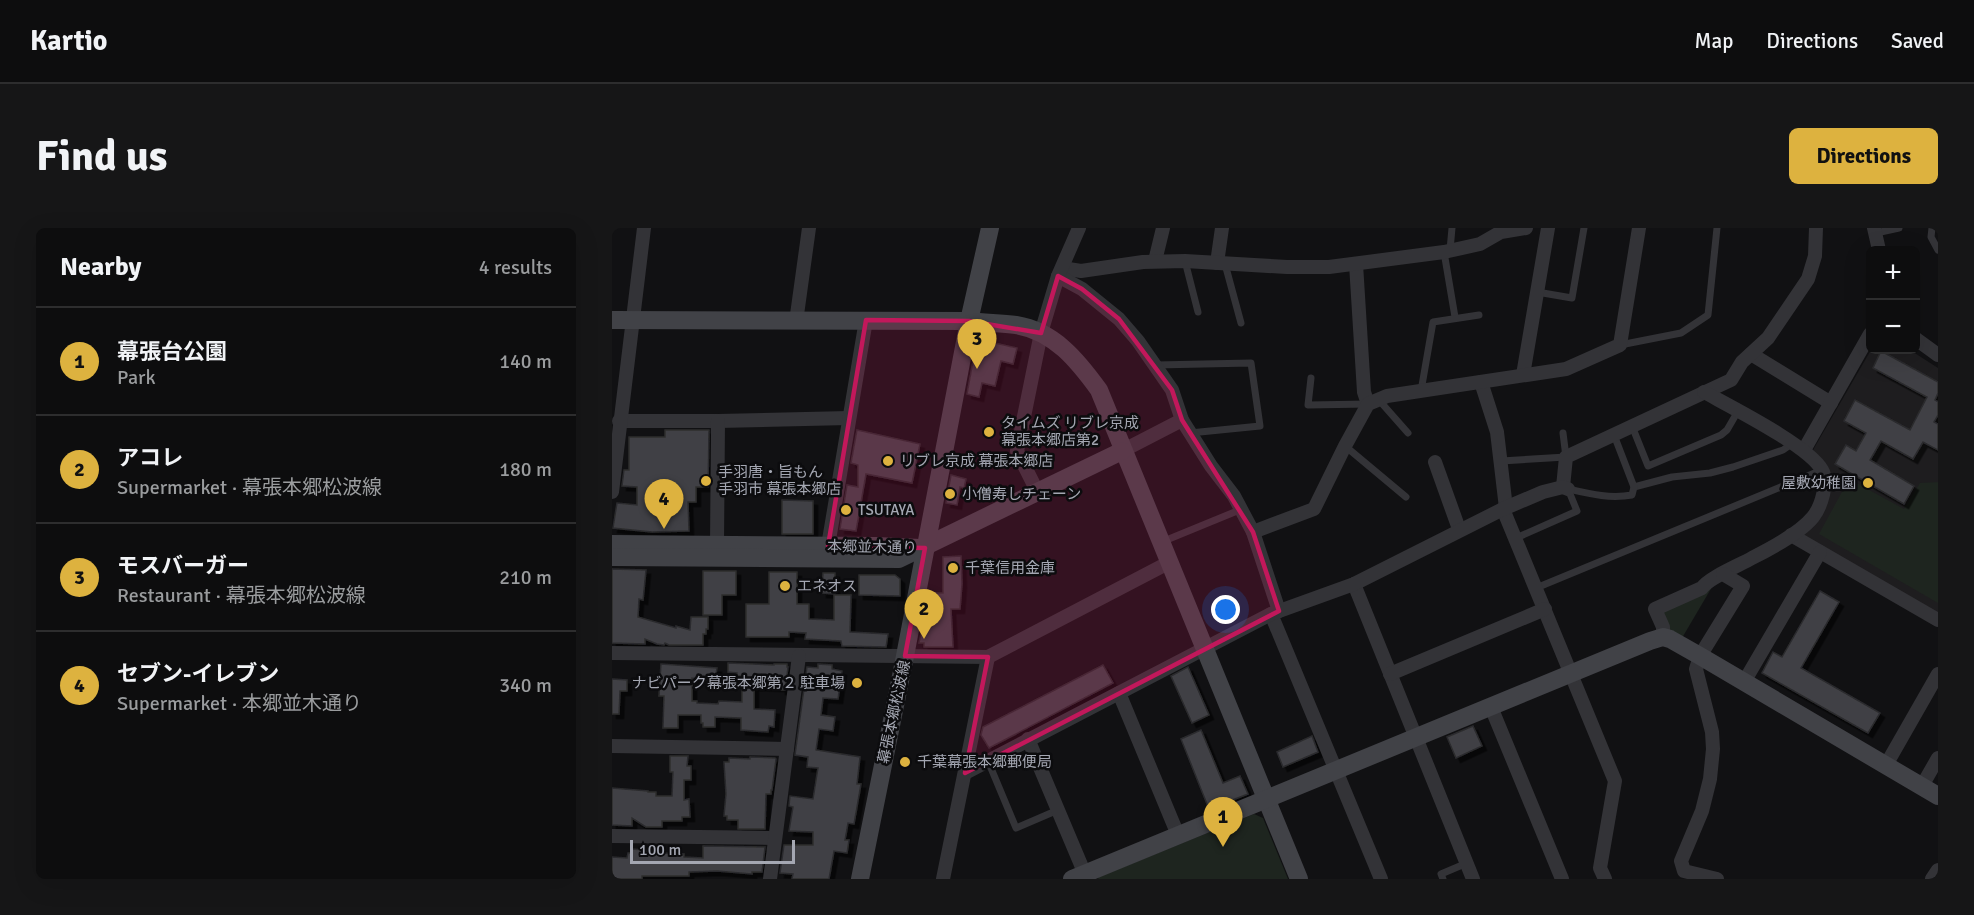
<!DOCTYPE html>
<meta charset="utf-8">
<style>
body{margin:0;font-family:Signika,"Noto Sans JP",sans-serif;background:#161617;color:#f1f3f6}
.controls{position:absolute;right:18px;top:18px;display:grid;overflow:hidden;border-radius:9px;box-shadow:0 6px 24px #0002}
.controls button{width:54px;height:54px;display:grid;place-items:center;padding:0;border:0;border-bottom:2px solid #2d2d2e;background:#0d0d0e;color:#f1f3f6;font:30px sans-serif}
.scale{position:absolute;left:18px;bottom:15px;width:165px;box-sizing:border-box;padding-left:6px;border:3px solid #a4a7b2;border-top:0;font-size:16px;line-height:21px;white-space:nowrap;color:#a4a7b2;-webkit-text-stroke:4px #0c0c0e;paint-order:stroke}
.you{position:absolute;left:614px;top:382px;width:21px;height:21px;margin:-15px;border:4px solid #fff;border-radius:50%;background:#1a73e8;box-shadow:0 0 0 9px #1a73e833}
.badge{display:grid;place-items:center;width:39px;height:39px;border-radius:50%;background:#ddb23f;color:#111;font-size:20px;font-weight:700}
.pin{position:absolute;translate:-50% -50px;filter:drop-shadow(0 2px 3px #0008)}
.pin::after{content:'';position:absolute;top:32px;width:21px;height:18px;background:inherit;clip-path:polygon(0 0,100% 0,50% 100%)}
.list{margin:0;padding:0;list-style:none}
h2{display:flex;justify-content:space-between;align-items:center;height:78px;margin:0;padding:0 24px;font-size:26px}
h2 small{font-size:20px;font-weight:400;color:#9a9c9e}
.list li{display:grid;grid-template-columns:39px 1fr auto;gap:18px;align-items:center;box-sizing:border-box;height:108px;padding:0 24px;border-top:2px solid #2d2d2e}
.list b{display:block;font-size:22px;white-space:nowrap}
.list p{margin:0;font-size:20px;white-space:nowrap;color:#9a9c9e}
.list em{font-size:20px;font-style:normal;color:#9a9c9e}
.map{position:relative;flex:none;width:1326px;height:651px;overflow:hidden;border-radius:9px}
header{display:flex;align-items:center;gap:36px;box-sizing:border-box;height:84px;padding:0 30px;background:#0d0d0e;border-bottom:2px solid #2d2d2e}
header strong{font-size:28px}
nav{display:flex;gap:33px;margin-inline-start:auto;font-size:21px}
.intro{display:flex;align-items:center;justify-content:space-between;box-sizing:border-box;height:144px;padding:0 36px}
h1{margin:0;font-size:42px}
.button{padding:15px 27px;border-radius:9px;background:#ddb23f;color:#111;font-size:21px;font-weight:700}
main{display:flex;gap:36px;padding:0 36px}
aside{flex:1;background:#0d0d0e;border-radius:9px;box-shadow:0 6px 24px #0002}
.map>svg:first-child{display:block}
</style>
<header>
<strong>Kartio</strong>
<nav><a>Map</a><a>Directions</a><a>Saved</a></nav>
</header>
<div class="intro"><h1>Find us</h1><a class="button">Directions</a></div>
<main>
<aside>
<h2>Nearby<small>4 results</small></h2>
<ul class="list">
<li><span class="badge">1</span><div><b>幕張台公園</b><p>Park</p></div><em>140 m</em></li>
<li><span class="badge">2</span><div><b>アコレ</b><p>Supermarket · 幕張本郷松波線</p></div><em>180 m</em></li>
<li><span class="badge">3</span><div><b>モスバーガー</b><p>Restaurant · 幕張本郷松波線</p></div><em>210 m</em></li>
<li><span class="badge">4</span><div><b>セブン-イレブン</b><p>Supermarket · 本郷並木通り</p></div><em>340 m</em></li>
</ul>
</aside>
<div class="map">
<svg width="1326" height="651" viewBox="0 0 1326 651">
<defs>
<filter id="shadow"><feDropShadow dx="4.5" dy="4.5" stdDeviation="0" flood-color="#0009"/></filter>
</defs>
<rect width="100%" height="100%" fill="#111113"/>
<polygon fill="#1e1d1f" points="1259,122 1298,122 1326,140 1326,386 1189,307 1216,241 1201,222"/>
<g fill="#1e251f">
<polygon points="1237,251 1292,281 1308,255 1326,254 1326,375 1207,306"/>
<polygon points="1100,359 1070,410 1056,402 1049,385"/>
<polygon points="642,586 651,590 676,651 486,651 487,649"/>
</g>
<g fill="#414145" stroke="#2c2c2e" stroke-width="1.5" filter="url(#shadow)">
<polygon points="365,111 405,120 401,136 389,133 383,158 370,155 367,169 355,166"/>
<polygon points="1269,123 1326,154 1326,165 1323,172 1326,174 1326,187 1322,194 1326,196 1326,222 1311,214 1301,231 1269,213 1258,232 1302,258 1292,276 1223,236 1234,217 1244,223 1254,205 1232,193 1243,172 1298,202 1315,169 1261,140"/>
<polygon points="53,202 97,202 96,259 84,259 84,274 76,274 77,303 40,304 1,300 5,275 25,277 25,259 10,258 12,242 17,242 17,209 53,209"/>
<polygon points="245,202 308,216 300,255 254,246 244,303 228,301 235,257 246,259 246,237 239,235"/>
<polygon points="339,247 354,251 352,260 348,259 345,277 334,275"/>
<polygon points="170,272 201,273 201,306 170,306"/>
<polygon points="349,328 350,356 348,381 339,381 341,419 312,419 312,415 307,415 317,365 331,365 331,329"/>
<polygon points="0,341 34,342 31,372 27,371 26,389 64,400 64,398 78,402 79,389 96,389 96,401 94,401 94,406 91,406 91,417 57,417 53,415 52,417 45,416 33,411 33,416 0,415"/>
<polygon points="91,343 124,343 124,367 110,367 110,387 91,387"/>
<polygon points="157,344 185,344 185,376 197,376 197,391 222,392 222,367 239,367 238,404 276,406 274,419 230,418 229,413 193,411 194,405 177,404 177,409 134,409 134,376 157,376"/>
<polygon points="211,345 223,345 223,366 210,365"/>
<polygon points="247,347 283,347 288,351 288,368 247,367"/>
<polygon points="1208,363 1227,374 1189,440 1268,485 1256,505 1150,445 1161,424 1170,429"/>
<polygon points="116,435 162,437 162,436 175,436 175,439 176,439 173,462 169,462 169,459 142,458 142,481 163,482 162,499 157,498 156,504 129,502 129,490 103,489 103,499 91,499 91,495 89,495 89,487 66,487 66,500 51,500 52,468 47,468 49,436 105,440 103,453 80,450 80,473 85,473 85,475 106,476 107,473 130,474 130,448 125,448 125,445 116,444"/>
<polygon points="206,436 220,437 220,441 230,443 226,471 211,470 209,487 223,489 221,503 207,501 204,522 248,529 245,556 249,556 242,596 236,595 233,612 237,612 235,625 222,623 217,651 180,651 181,646 168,645 172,617 201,617 201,604 177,603 181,579 177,578 178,568 201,571 206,540 195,539 196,529 183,527 195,439 206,440"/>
<polygon points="491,437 501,455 377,520 369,507 371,499"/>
<polygon points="576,439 597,487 580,495 559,448"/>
<polygon points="0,451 15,452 15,463 8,463 7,486 0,486"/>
<polygon points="861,498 870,518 844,530 835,509"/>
<polygon points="589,502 611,555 628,548 636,566 597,581 569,511"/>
<polygon points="700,508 706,524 671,539 665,524"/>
<polygon points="58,528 76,528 75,538 79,538 79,552 72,552 72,572 77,571 78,589 70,589 70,593 50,593 50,599 34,599 20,590 20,598 0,597 0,560 36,563 36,564 44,564 44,568 60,568 61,544 58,544"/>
<polygon points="138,529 163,530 164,531 160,562 159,562 159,566 154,566 153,601 126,601 126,592 115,592 115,588 112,588 114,566 112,534 117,534 117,530 138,531"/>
<polygon points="91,618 153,619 150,644 140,644 140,646 105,643 77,644 77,648 30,648 30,651 0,651 0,629 15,630 16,625 19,625 19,621 49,623 49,625 72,626 72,629 91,630"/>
</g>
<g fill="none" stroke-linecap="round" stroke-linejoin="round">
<g stroke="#333337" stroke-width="7">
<polyline points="1320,0 1319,9 1326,22"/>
<polyline points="1264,5 1287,0"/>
<polyline points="838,22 840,0"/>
<polyline points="832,24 843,89"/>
<polyline points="573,33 586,84"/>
<polyline points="613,36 629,95"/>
<polyline points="925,64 960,70 972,0"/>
<polyline points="1008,117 1069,105 1096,87 1105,0"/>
<polyline points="544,137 639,135 648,198 578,205"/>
<polyline points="699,150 696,177 756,176"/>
<polyline points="809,163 821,94 867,87"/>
<polyline points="766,171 796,205"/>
<polyline points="1020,198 1036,238 1109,207 1115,202 1126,183"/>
<polyline points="733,218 794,269"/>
<polyline points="889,233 954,229 951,205"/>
<polyline points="1022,259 1060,249 1098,245 1121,239 1171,222 1181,215"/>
<path d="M956,261c22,5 42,10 64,6l2,-8 -20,-52"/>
<polyline points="904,310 965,283 956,261"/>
<polyline points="552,313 630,281"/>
<polyline points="924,360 1210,242"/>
<polyline points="376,533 404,600 446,582"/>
<polyline points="831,651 829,646 855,635"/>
</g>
<g stroke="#333337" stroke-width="14">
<polyline points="1262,0 1267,22"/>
<polyline points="543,33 551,0"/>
<polyline points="605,35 610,0"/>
<polyline points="744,36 752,164 756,176"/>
<polyline points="450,40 469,43 531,34 573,33 675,39 717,39 832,24 868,16 889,4 914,0"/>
<polyline points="446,48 470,61 507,91 526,113 560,162 570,192 599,238 622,268 641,304 667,383"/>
<polyline points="184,94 197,0"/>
<polyline points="1304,111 1326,127"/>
<polyline points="1139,126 1219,175"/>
<polyline points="911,147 936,0"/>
<polyline points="869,154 885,204 894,280"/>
<polyline points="7,193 106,193 237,190"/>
<polyline points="1192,222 1258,106"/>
<polyline points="510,223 570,192"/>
<polyline points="823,234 847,301"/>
<polyline points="951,259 954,229 1119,152 1130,134 1156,110 1196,51 1203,28 1204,0"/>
<polyline points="0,264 32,0"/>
<polyline points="426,265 405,223 429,105 446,48 467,0"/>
<polyline points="891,281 1003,553 988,640 993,651"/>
<polyline points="641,304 702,281 733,218 756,176 775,168 954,141 1008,117 1027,0"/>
<polyline points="1179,307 1326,392"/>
<polyline points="105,317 106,193"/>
<polyline points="216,318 254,92"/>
<polyline points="742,356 861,651"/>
<polyline points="659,386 769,651"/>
<path d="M1051,409v-10l-8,-18 47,-21c6,-10 38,-23 50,-30 18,-9 48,-25 61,-41 8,-10 16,-35 9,-47 -13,-24 -91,-63 -118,-78"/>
<polyline points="0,425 376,429 558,334"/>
<polyline points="778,446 933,381"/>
<polyline points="1132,454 1208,324"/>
<polyline points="507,465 566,607"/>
<polyline points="879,479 950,651"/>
<polyline points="416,511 475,651"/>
<polyline points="0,518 175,521"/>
<polyline points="1274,537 1326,446"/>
<polyline points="353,545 659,386 742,356 891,281 931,264 951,259 956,261"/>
<polyline points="1310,558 1326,530"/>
<polyline points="0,608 163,610"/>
<polyline points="158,651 187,428"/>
<polyline points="331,651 376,429"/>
<polyline points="1105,651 1072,643 1069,633 1090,583 1098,551 1101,521 1100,504 1084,441 1088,428 1131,358 1111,346"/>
<polyline points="1320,651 1326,642"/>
</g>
<g stroke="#414247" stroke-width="18">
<path d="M0,92l357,1c15,2 31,2 47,4 38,6 62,36 83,65l200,489"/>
<polyline points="0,316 264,318 308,320"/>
<polyline points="0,329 287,331 510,223"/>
<polyline points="248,651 293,428 357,93 378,0"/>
<polyline points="460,651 1038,413 1051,409 1058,411 1088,428 1326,568"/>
</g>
</g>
<path fill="#c2185b" fill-opacity="0.2" stroke="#c2185b" stroke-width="4.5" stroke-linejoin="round" d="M446,48l24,13 37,30 53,71 10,30 71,112 26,79 -314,162 23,-116 -83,-1 20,-108 -97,-2 38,-226 103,1 72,12z"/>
<g fill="#ddb23f" stroke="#0c0c0e" stroke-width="2">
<circle cx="377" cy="204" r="6"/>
<circle cx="276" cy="233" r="6"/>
<circle cx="94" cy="253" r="6"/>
<circle cx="1256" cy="255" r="6"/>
<circle cx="338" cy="266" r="6"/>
<circle cx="234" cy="282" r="6"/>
<circle cx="341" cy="340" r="6"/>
<circle cx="173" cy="358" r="6"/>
<circle cx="245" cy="455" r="6"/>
<circle cx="293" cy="534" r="6"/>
</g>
<g text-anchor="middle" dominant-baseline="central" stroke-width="5" stroke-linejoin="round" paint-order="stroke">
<g font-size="15" fill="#a4a7b2" stroke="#0c0c0e" text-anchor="start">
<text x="389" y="195">タイムズ リブレ京成<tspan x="389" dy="17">幕張本郷店第2</tspan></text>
<text x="288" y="233">リブレ京成 幕張本郷店</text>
<text x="106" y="244">手羽唐・旨もん<tspan x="106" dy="17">手羽市 幕張本郷店</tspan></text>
<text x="1244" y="255" text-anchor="end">屋敷幼稚園</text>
<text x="350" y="266">小僧寿しチェーン</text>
<text x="246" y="282">TSUTAYA</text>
<text x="353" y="340">千葉信用金庫</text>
<text x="185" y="358">エネオス</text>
<text x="233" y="455" text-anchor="end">ナビパーク幕張本郷第２ 駐車場</text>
<text x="305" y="534">千葉幕張本郷郵便局</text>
</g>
<g font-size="15" fill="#a4a7b2" stroke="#0c0c0e">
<text transform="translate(260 319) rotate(1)">本郷並木通り</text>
<text transform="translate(282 484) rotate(-78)">幕張本郷松波線</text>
</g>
</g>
</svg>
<div class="controls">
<button>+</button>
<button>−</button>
</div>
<div class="scale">100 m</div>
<div class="you"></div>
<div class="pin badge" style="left:611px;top:619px">1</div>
<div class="pin badge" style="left:312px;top:411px">2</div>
<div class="pin badge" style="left:365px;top:141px">3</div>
<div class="pin badge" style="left:52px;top:301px">4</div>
</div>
</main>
